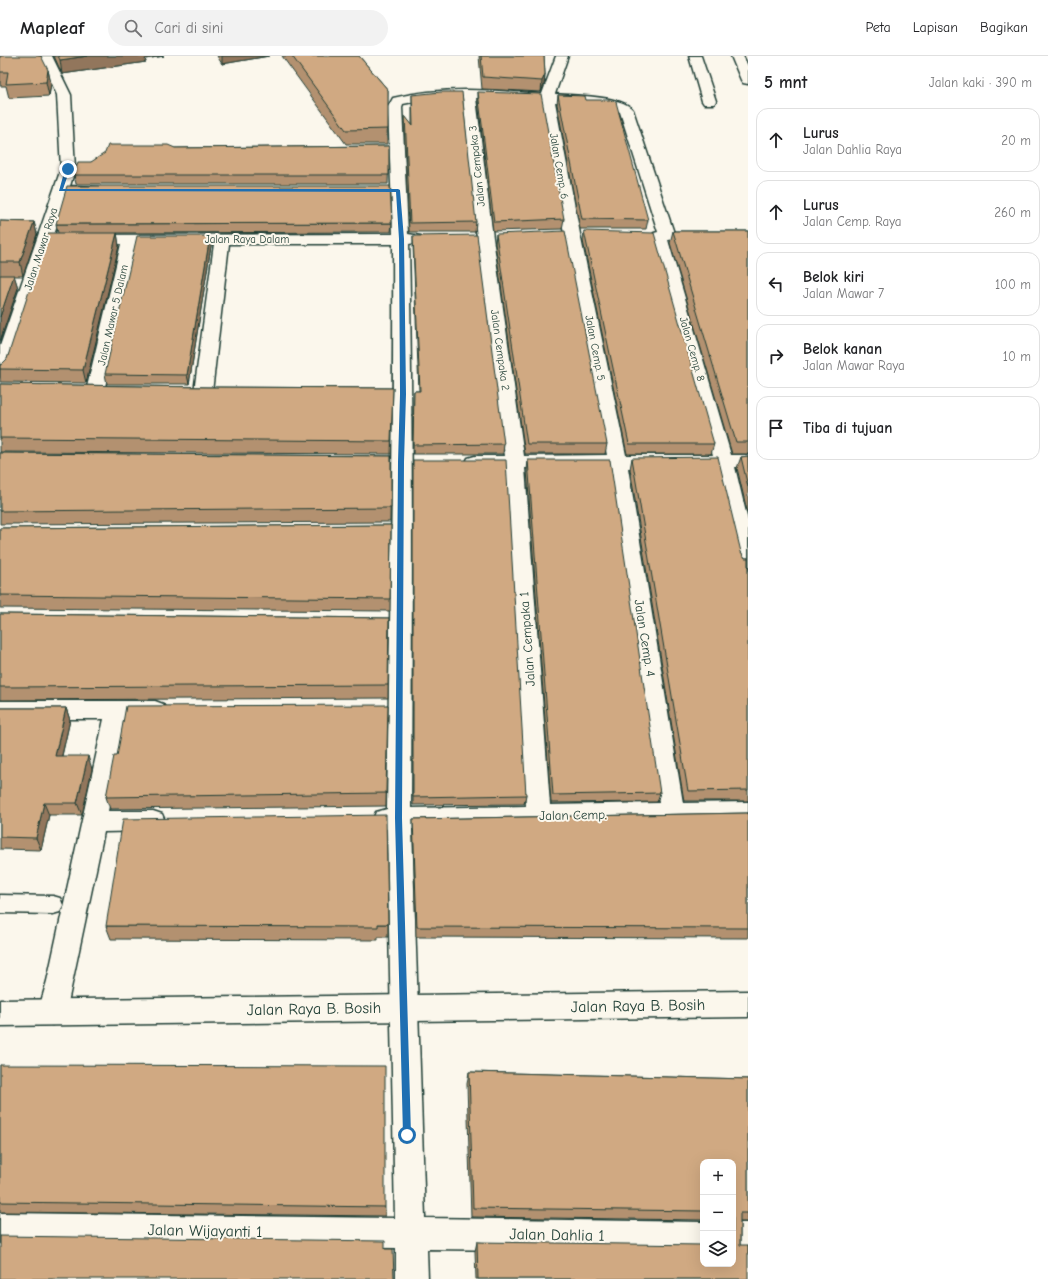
<!DOCTYPE html>
<html lang="id">
<meta charset="utf-8">
<style>
body{margin:0;font-family:"Comic Neue",sans-serif;background:#f2f2f2;color:#202124}
.controls{position:absolute;right:12px;bottom:12px;display:grid;overflow:hidden;border-radius:8px;box-shadow:0 4px 16px #0002}
.controls button{width:36px;height:36px;display:grid;place-items:center;padding:0;border:0;border-bottom:1px solid #e0e0e0;background:#fff;color:#202124;font:20px sans-serif}
.stop{position:absolute;width:12px;height:12px;margin:-9px;border:3px solid #1f6fb2;border-radius:50%;background:#fff}
.stop.end{background:#1f6fb2;border-color:#fff;box-shadow:0 1px 4px #0008}
.list{margin:0;padding:0;list-style:none}
h2{display:flex;justify-content:space-between;align-items:center;height:52px;margin:0;padding:0 16px;font-size:17px}
h2 small{font-size:13px;font-weight:400;color:#757577}
.list li{display:grid;grid-template-columns:26px 1fr auto;gap:12px;align-items:center;box-sizing:border-box;height:64px;margin:0 8px 8px;padding:0 8px;border:1px solid #e0e0e0;border-radius:12px}
.list b{display:block;font-size:15px;white-space:nowrap}
.list p{margin:0;font-size:13px;white-space:nowrap;color:#757577}
.list em{font-size:13px;font-style:normal;color:#757577}
.icon{flex:none;width:22px;height:22px;fill:none;stroke:currentColor;stroke-width:2;stroke-linecap:round;stroke-linejoin:round}
.map{position:relative;flex:none;width:748px;height:1223px;overflow:hidden}
header{display:flex;align-items:center;gap:24px;box-sizing:border-box;height:56px;padding:0 20px;background:#fff;border-bottom:1px solid #e0e0e0}
header strong{font-size:19px}
nav{display:flex;gap:22px;margin-inline-start:auto;font-size:14px}
.search{width:280px;height:36px;background:#f2f2f2;display:flex;align-items:center;gap:10px;box-sizing:border-box;padding:0 14px;border-radius:22px;color:#757577;font-size:15px}
main{display:flex}
aside{flex:1;background:#fff}
.map>svg:first-child{display:block}
</style>
<header>
<strong>Mapleaf</strong>
<div class="search"><svg class="icon" aria-label="search" viewBox="0 0 24 24"><circle cx="10" cy="10" r="6"/><path d="M15 15l6 6"/></svg>Cari di sini</div>
<nav><a>Peta</a><a>Lapisan</a><a>Bagikan</a></nav>
</header>
<main>
<div class="map">
<svg width="748" height="1223" viewBox="0 0 748 1223">
<rect width="100%" height="100%" fill="#fbf7ec"/>
<filter id="ink" filterUnits="userSpaceOnUse"><feTurbulence type="fractalNoise" baseFrequency=".025" numOctaves="2"/><feDisplacementMap in="SourceGraphic" scale="8" xChannelSelector="R" yChannelSelector="G"/><feConvolveMatrix kernelMatrix="1 2 1 2 8 2 1 2 1" color-interpolation-filters="sRGB"/></filter>
<g filter="url(#ink)">
<g fill="none" stroke-linecap="round" stroke-linejoin="round">
<g stroke="#1f3d34" stroke-width="3">
<polygon id="lane" points="0,839 53,840 60,842 63,849 60,856 53,858 0,857"/>
</g>
<g stroke="#1f3d34" stroke-width="3">
<g id="street">
<path d="M40,0h12l19,39 4,74 -5,17 30,1 2,3 -2,3 -33,1 -13,41 339,-1 -5,-127 5,-9c49,-12 99,-8 149,-4l14,-38h12l-13,38c17,2 67,1 78,16l42,126 -3,3 -4,1 63,215h17v12h-13l13,54v49l-7,-2 -3,-5 -22,-96 -88,1 55,335 65,-1v20l-336,7 13,389 278,4v30l-276,-3 1,30h-32v-31l-396,-5v-30l395,5 -8,-389 -11,-3 -3,-7 3,-7 11,-3c3,-189 7,-377 6,-565h-164l-17,148 -3,4 -6,2 -6,-2 -3,-4 20,-148h-77l-33,147 -3,4 -6,2 -6,-2 -3,-4 35,-147 -71,1 -41,127 -3,4 -6,1v-31l61,-177 -4,-74zM448,42h15l14,140 28,218h-30l-7,2 -2,4 2,4 7,2h31l20,338 -115,2c1,-188 2,-376 -2,-564l12,-2 2,-3 -2,-3 -13,-2 -6,-127 1,-3 20,-4zM476,42l65,4 23,132 43,221 -83,1 -31,-218zM555,46c21,2 46,0 65,10l38,120 -4,1 -3,3 62,219h-87l-46,-221zM525,412h84l50,335 -109,2z"/>
<polygon points="689,0 701,0 716,45 714,48 704,48 702,45"/>
<polygon points="731,0 743,0 748,10 748,28 743,27 741,24"/>
<polygon points="0,645 155,645 163,648 166,654 163,660 155,663 126,663 108,755 153,755 162,758 165,765 162,772 153,775 104,776 66,956 62,965 52,969 42,965 38,956 47,925 104,663 0,663"/>
<rect x="733" y="1167" width="15" height="30"/>
</g>
</g>
<g stroke="#1f3d34" stroke-width="3">
<polygon id="secondary" points="748,935 748,961 0,970 0,944"/>
</g>
<use href="#lane" fill="#fbf7ec" fill-rule="evenodd"/>
<use href="#street" fill="#fbf7ec" fill-rule="evenodd"/>
<use href="#secondary" fill="#fbf7ec" fill-rule="evenodd"/>
</g>
<g fill="#b39170" stroke="#1f3d34">
<polygon points="0,0 48,14 51,28 49,40 9,42 6,30 0,30"/>
<polygon points="54,0 164,0 145,3 146,6 62,18"/>
<polygon points="217,0 269,0 222,8"/>
<polygon points="282,0 359,0 388,34 387,88 346,88"/>
<polygon points="479,0 544,0 545,18 544,29 541,36 482,33"/>
<polygon points="478,36 564,163 562,173 493,175 478,45"/>
<polygon points="412,39 476,166 475,176 409,176 404,69 405,60 412,70"/>
<polygon points="558,39 586,44 648,164 646,173 580,173 557,48"/>
<polygon points="389,90 388,128 76,128 74,119 91,106 175,92"/>
<polygon points="0,165 34,166 37,178 23,220 14,220 18,232 0,285"/>
<polygon points="392,167 391,176 117,177 119,190 86,327 0,326 0,309 2,308 7,303 58,177 56,168"/>
<polygon points="584,175 714,388 711,398 627,398 583,185"/>
<polygon points="673,175 748,175 748,398 732,398 670,187"/>
<polygon points="496,178 607,388 605,398 525,398 495,187"/>
<polygon points="210,180 211,190 189,328 107,328 105,318"/>
<polygon points="413,180 504,388 503,398 413,398 414,335 419,335 413,189"/>
<polygon points="0,328 206,331 393,332 391,398 0,396"/>
<polygon points="0,397 391,400 390,466 0,468"/>
<polygon points="748,400 748,459 737,412 741,401"/>
<polygon points="632,402 741,496 745,502 748,502 748,745 684,745 630,413"/>
<polygon points="413,404 526,739 524,748 413,749"/>
<polygon points="528,404 660,737 657,746 551,747 527,414"/>
<polygon points="391,469 390,555 0,552 0,472"/>
<polygon points="0,558 389,562 388,642 0,644"/>
<polygon points="388,649 386,750 110,753 106,741 117,700"/>
<polygon points="0,652 66,652 70,664 62,700 92,713 82,759 49,759 41,794 0,793"/>
<polygon points="748,757 748,882 416,881 413,773 413,763"/>
<polygon points="388,868 388,881 378,881 378,884 111,883 106,870"/>
<polygon points="0,1009 385,1151 385,1160 0,1156"/>
<polygon points="469,1016 748,1023 748,1166 740,1166 740,1189 748,1223 476,1223 475,1195 477,1186 733,1208 703,1106 703,1164 471,1161 467,1028"/>
</g>
<g fill="#92765b" stroke="#1f3d34">
<polygon points="88,0 164,0 145,3 146,6 62,18 60,4"/>
<polygon points="222,0 269,0 222,8"/>
<polygon points="48,14 51,28 49,40 46,26"/>
<polygon points="545,18 544,29 541,36 542,25"/>
<polygon points="34,166 37,178 23,220 20,206"/>
<polygon points="117,177 119,190 86,327 83,314"/>
<polygon points="210,180 211,190 189,328 187,319"/>
<polygon points="14,219 18,232 0,285 0,261"/>
<polygon points="66,652 70,664 59,712 55,700"/>
<polygon points="88,700 92,713 82,759 77,747"/>
<polygon points="44,747 49,759 41,794 36,782"/>
</g>
<g fill="#d0a982" stroke="#1f3d34">
<polygon points="0,0 41,0 48,14 46,26 6,28 8,16 0,16"/>
<polygon points="58,0 88,0 60,4"/>
<polygon points="292,0 359,0 388,34 388,73 346,74"/>
<polygon points="481,0 544,0 545,18 542,25 483,21"/>
<polygon points="441,36 462,36 476,166 410,167 405,60 413,70 412,39"/>
<polygon points="478,36 541,38 564,163 494,166"/>
<polygon points="558,39 585,40 586,44 610,44 616,46 648,164 582,163"/>
<polygon points="108,89 168,89 175,92 389,90 389,119 74,119 78,106 91,106 105,97"/>
<polygon points="67,130 390,130 392,167 56,168"/>
<polygon points="0,165 34,166 20,206 0,206"/>
<polygon points="565,175 607,388 527,388 496,178"/>
<polygon points="584,175 654,177 714,388 629,388"/>
<polygon points="673,175 748,175 748,386 736,386"/>
<polygon points="48,177 117,177 83,314 0,313 0,309 2,308 7,303"/>
<polygon points="477,179 504,388 413,389 414,335 420,335 413,180"/>
<polygon points="137,180 210,180 187,319 105,318"/>
<polygon points="0,219 14,219 0,261"/>
<polygon points="0,328 206,331 393,332 391,385 0,382"/>
<polygon points="0,397 391,400 391,452 0,455"/>
<polygon points="748,400 748,431 741,401"/>
<polygon points="718,401 741,496 745,502 748,502 748,734 688,735 632,402"/>
<polygon points="413,404 506,404 526,739 413,741"/>
<polygon points="528,404 610,404 660,737 553,739"/>
<polygon points="391,469 390,543 0,539 0,472"/>
<polygon points="0,558 389,562 388,629 0,631"/>
<polygon points="388,649 386,737 106,741 114,700 117,700 126,650"/>
<polygon points="0,652 66,652 55,700 88,700 77,747 44,747 36,782 0,781"/>
<polygon points="748,757 748,872 417,871 413,763"/>
<polygon points="386,759 388,868 378,868 378,871 106,870 123,763"/>
<polygon points="0,1009 385,1010 385,1151 0,1146"/>
<polygon points="469,1016 748,1023 748,1157 740,1157 740,1189 748,1189 748,1223 478,1223 477,1186 703,1189 703,1208 733,1208 733,1106 703,1106 703,1155 473,1152"/>
<polygon points="0,1180 385,1185 385,1193 393,1193 394,1223 0,1223"/>
</g>
</g>
<polygon fill="#1f6fb2" points="68,112 70,113 63,133 398,133 400,134 404,183 406,338 404,406 402,762 411,1079 410,1082 407,1084 404,1082 403,1079 395,762 398,406 400,338 399,183 396,136 59,135 65,113"/>
<g text-anchor="middle" dominant-baseline="central" stroke-width="4" stroke-linejoin="round" paint-order="stroke">
<g font-size="11" fill="#1f3d34" stroke="#fbf7ec">
<text transform="translate(477 110) rotate(-96)">Jalan Cempaka 3</text>
<text transform="translate(559 110) rotate(80)">Jalan Cemp. 6</text>
<text x="247" y="183">Jalan Raya Dalam</text>
<text transform="translate(41 193) rotate(-72)">Jalan Mawar Raya</text>
<text transform="translate(113 259) rotate(-77)">Jalan Mawar 5 Dalam</text>
<text transform="translate(595 292) rotate(79)">Jalan Cemp. 5</text>
<text transform="translate(692 293) rotate(74)">Jalan Cemp. 8</text>
<text transform="translate(500 294) rotate(82)">Jalan Cempaka 2</text>
</g>
<g font-size="13" fill="#1f3d34" stroke="#fbf7ec">
<text transform="translate(645 582) rotate(81)">Jalan Cemp. 4</text>
<text transform="translate(527 583) rotate(-94)">Jalan Cempaka 1</text>
<text transform="translate(573 759) rotate(-1)">Jalan Cemp.</text>
</g>
<g font-size="16" fill="#1f3d34" stroke="#fbf7ec">
<text transform="translate(638 950) rotate(-1)">Jalan Raya B. Bosih</text>
<text transform="translate(314 953) rotate(-1)">Jalan Raya B. Bosih</text>
<text transform="translate(205 1175) rotate(1)">Jalan Wijayanti 1</text>
<text transform="translate(557 1179) rotate(1)">Jalan Dahlia 1</text>
</g>
</g>
</svg>
<div class="controls">
<button>+</button>
<button>−</button>
<button><svg class="icon" aria-label="layers" viewBox="0 0 24 24"><path d="M12 4l9 5-9 5-9-5zM3 14l9 5 9-5"/></svg></button>
</div>
<div class="stop" style="left:407px;top:1079px"></div>
<div class="stop end" style="left:68px;top:113px"></div>
</div>
<aside>
<h2>5 mnt<small>Jalan kaki · 390 m</small></h2>
<ul class="list">
<li><svg class="icon" aria-label="ahead" viewBox="0 0 24 24"><path d="M12 20V5M6 11l6-6 6 6"/></svg><div><b>Lurus</b><p>Jalan Dahlia Raya</p></div><em>20 m</em></li>
<li><svg class="icon" aria-label="ahead" viewBox="0 0 24 24"><path d="M12 20V5M6 11l6-6 6 6"/></svg><div><b>Lurus</b><p>Jalan Cemp. Raya</p></div><em>260 m</em></li>
<li><svg class="icon" aria-label="left" viewBox="0 0 24 24"><path d="M17 20v-9H6M10 6l-5 5 5 5"/></svg><div><b>Belok kiri</b><p>Jalan Mawar 7</p></div><em>100 m</em></li>
<li><svg class="icon" aria-label="right" viewBox="0 0 24 24"><path d="M7 20v-9h11M14 6l5 5-5 5"/></svg><div><b>Belok kanan</b><p>Jalan Mawar Raya</p></div><em>10 m</em></li>
<li><svg class="icon" aria-label="arrive" viewBox="0 0 24 24"><path d="M6 21V4h12l-3 4 3 4H6"/></svg><div><b>Tiba di tujuan</b></div></li>
</ul>
</aside>
</main>
